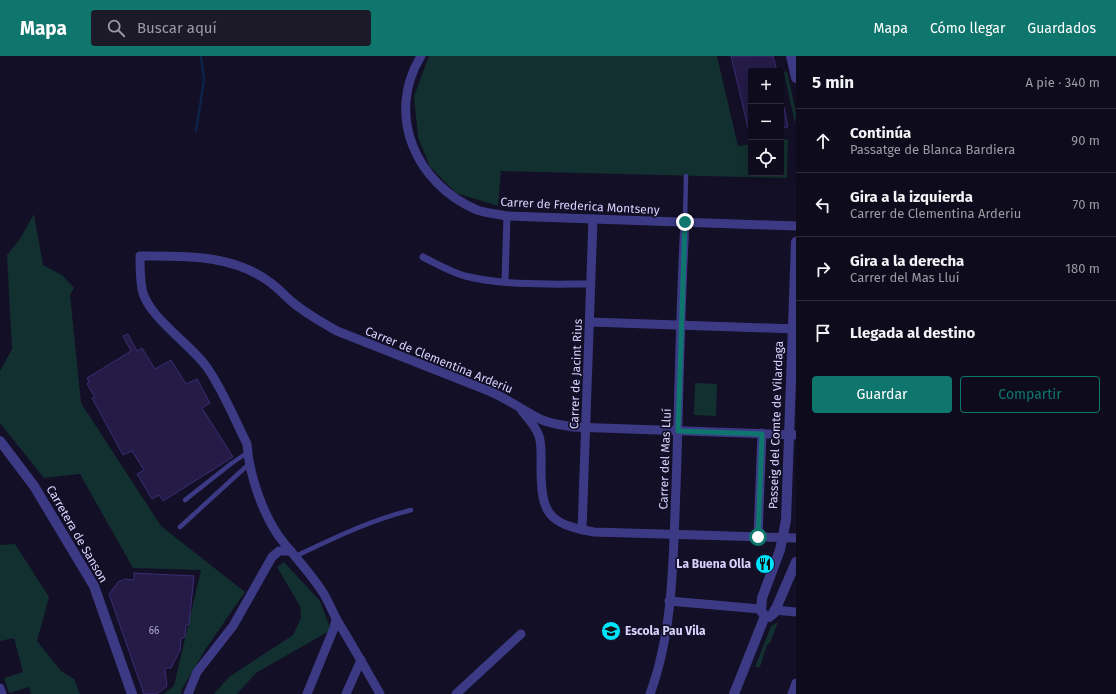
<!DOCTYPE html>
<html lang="es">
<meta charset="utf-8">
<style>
body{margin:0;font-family:"Fira Sans",sans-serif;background:#1c1929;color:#f1f3f6}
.controls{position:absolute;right:12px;top:12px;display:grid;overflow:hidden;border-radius:4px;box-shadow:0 4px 16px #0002}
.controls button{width:36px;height:36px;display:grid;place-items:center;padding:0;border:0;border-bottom:1px solid #2e2b3b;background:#0e0b1c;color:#f1f3f6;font:20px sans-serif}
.stop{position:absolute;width:12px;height:12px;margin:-9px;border:3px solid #0f766e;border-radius:50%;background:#fff}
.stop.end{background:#0f766e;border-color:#fff;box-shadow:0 1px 4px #0008}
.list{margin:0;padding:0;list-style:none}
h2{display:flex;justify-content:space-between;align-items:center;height:52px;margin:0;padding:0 16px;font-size:17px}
h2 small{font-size:13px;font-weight:400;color:#9b9ba3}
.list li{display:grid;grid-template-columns:26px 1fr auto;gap:12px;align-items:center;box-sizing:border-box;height:64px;padding:0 16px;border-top:1px solid #2e2b3b}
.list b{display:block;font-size:15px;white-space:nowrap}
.list p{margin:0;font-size:13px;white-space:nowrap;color:#9b9ba3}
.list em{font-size:13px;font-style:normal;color:#9b9ba3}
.actions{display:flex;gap:8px;padding:12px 16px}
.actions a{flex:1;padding:9px 0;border:1px solid #0f766e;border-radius:4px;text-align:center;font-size:14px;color:#0f766e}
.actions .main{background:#0f766e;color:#fff}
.icon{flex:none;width:22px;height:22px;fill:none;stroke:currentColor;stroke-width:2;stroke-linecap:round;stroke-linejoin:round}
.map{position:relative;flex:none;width:796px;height:638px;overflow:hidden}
header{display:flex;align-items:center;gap:24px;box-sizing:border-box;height:56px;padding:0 20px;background:#0f766e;color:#fff}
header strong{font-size:19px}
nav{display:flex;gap:22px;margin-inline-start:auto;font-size:14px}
.search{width:280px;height:36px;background:#1c1929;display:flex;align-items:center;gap:10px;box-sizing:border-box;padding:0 14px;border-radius:4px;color:#9b9ba3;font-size:15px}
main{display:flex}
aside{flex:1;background:#0e0b1c}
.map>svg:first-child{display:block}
</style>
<header>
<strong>Mapa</strong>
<div class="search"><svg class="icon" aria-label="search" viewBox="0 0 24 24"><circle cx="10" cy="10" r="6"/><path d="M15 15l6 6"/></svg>Buscar aquí</div>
<nav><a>Mapa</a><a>Cómo llegar</a><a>Guardados</a></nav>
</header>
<main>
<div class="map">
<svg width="796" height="638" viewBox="0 0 796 638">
<rect width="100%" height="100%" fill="#130f26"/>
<g fill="#12302f">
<polygon points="429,0 717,0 738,90 751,88 751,117 781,117 781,84 788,83 787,122 501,115 498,150 456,137 430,111 418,81 414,40"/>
<polygon points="787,15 796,57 795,68 784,16"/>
<polygon points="34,158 43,209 62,219 74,232 70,239 81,347 161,470 245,536 207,591 182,633 181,638 164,638 174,630 201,514 133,512 80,418 44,422 0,367 0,315 12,293 7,199 20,183"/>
<polygon points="695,327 717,328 716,360 694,359"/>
<polygon points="15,488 49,541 37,585 61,615 74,623 80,638 31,638 29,631 9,637 4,622 23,616 14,582 0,585 0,489"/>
<polygon points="284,506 320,545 331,574 256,617 237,638 214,638 229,621 293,579 301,562 300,550 277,511"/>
<polygon points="778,566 770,587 767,589 760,611 755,611 771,570"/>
</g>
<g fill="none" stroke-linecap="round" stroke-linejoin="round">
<polyline stroke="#0c2248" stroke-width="2.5" points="196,75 204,24 201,0"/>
</g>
<g fill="#241b47" stroke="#3b2d73">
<polygon points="731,0 773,0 777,15 751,15 751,76 749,76"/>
<polygon points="781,51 784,51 788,71 781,72"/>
<polygon points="128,278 137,295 142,292 155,313 171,304 186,328 197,323 210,347 202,352 233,401 163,445 159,439 152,443 137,418 144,414 132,395 123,399 92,342 95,341 87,328 89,326 87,322 131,295 123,280"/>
<polygon points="134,517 194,520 189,568 186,569 185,581 181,583 180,594 171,612 165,612 167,630 157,638 144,638 109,538 118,526 125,523 134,524"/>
</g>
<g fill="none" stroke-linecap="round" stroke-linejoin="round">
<g stroke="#3d3a85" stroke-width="4.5">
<polyline points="685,166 686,120"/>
<polyline points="185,444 232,407 247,397"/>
<polyline points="180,471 250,407"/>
<path d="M296,500c40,-19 72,-35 115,-46"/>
</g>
<g stroke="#3d3a85" stroke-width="7">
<path d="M423,201c14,7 28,15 42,19 41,10 85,8 126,8"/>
<polyline points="505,225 507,160"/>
</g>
<g stroke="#3d3a85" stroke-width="9">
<path d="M421,0c-36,59 -5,128 56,154 9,3 20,4 30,6l289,10"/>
<polyline points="590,266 796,273"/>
<path d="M522,355c6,7 14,16 17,25 3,10 2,21 2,30 0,47 6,58 53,66l202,6"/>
<polyline points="582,474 593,163"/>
<polyline points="758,481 762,377"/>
<polyline points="669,545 760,553"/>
<polyline points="774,554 796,556"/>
<polyline points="0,632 2,638"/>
<polyline points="188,638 197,616 233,570 272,501 279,495 291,495"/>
<polyline points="307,638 334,572 336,563"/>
<polyline points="346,638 361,604"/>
<path d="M380,638c-14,-25 -28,-49 -43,-74 -5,-9 -9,-20 -15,-29 -12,-18 -25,-32 -38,-48 -20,-24 -35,-68 -37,-99 -13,-26 -24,-54 -41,-78 -16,-22 -60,-51 -64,-77 -2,-11 -2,-22 -2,-33 45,0 93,-2 131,27 7,5 13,12 20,18 14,12 30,21 46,30l152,60c19,8 35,20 53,29 10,4 21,5 31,7l223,8"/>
<polyline points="456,638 521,578"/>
<path d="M650,638c24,-65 23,-137 26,-206 3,-88 4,-177 9,-266"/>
<polyline points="792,638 796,627"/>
</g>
<g stroke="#3d3a85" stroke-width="10">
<polyline points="791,0 796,22"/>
<polyline points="0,385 34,430 94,530 132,638"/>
<polyline points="765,560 761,555 762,542 780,494 786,464 796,186"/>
<polyline points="765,560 769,561 774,557 796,506"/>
<polyline points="734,638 765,560"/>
</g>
</g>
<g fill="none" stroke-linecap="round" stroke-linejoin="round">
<polyline stroke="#0f766e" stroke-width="5" points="685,166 678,375 762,378 758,481"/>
</g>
<defs>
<g id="restaurant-disc" transform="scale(1)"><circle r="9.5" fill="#00e5ff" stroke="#130f26"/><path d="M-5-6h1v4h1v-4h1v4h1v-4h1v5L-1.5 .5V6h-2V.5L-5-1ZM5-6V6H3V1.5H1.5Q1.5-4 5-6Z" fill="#111"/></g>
<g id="school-disc" transform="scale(1)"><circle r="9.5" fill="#00e5ff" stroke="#130f26"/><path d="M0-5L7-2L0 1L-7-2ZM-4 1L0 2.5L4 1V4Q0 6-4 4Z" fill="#111"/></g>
</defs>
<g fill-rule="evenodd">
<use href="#restaurant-disc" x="765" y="508"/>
<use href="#school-disc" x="611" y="575"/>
</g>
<g text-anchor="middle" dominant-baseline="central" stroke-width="3.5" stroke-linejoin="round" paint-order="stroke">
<g font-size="10" fill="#aca6d1">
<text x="154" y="575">66</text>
</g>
<g font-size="12" fill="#d9d4ff" stroke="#130f26">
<text transform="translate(580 150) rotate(3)">Carrer de Frederica Montseny</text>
<text transform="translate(439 304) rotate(22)">Carrer de Clementina Arderiu</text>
<text transform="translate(576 318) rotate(-88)">Carrer de Jacint Rius</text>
<text transform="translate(776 369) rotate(-88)">Passeig del Comte de Vilardaga</text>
<text transform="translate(665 403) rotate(-88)">Carrer del Mas Lluí</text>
<text transform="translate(77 478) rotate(60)">Carretera de Sanson</text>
</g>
<g font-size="12" font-weight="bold" fill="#d9d4ff" stroke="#130f26" text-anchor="end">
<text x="751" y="508">La Buena Olla</text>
<text x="625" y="575" text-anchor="start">Escola Pau Vila</text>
</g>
</g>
</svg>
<div class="controls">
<button>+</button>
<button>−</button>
<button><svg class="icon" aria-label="locate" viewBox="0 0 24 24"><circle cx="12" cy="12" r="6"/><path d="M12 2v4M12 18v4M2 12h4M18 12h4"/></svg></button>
</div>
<div class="stop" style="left:758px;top:481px"></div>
<div class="stop end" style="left:685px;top:166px"></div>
</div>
<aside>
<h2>5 min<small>A pie · 340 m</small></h2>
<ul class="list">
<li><svg class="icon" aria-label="ahead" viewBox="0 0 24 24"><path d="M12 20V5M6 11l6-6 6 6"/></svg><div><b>Continúa</b><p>Passatge de Blanca Bardiera</p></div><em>90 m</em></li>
<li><svg class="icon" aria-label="left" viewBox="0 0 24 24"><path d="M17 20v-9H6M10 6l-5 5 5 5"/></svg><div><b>Gira a la izquierda</b><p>Carrer de Clementina Arderiu</p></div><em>70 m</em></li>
<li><svg class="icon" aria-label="right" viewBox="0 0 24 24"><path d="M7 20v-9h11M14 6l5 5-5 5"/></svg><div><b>Gira a la derecha</b><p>Carrer del Mas Lluí</p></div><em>180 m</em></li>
<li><svg class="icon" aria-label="arrive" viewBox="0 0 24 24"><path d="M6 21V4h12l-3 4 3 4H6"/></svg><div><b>Llegada al destino</b></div></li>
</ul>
<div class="actions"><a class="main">Guardar</a><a>Compartir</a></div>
</aside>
</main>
